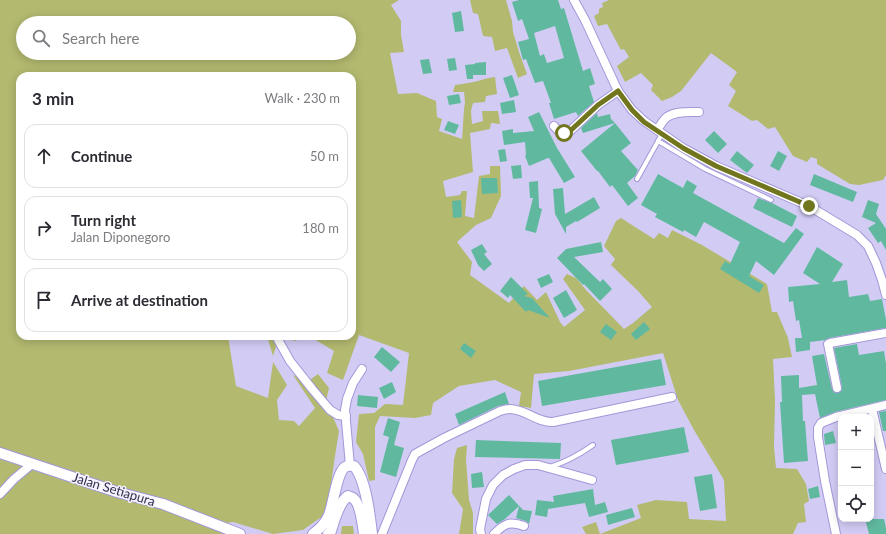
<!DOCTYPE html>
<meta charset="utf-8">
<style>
body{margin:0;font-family:Lato,sans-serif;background:#f2f2f3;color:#2b2b33}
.controls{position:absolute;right:12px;bottom:12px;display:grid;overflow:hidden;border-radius:8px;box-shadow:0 2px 10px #0003}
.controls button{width:36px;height:36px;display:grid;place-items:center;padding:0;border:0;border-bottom:1px solid #e1e1e2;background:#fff;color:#2b2b33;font:20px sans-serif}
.stop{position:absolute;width:12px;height:12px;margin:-9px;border:3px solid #71751d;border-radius:50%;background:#fff}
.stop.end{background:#71751d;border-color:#fff;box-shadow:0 1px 4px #0008}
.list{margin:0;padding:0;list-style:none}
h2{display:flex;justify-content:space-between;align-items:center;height:52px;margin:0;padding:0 16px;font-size:17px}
h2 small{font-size:13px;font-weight:400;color:#7c7c81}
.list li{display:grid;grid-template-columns:26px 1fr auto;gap:12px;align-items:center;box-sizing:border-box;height:64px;margin:0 8px 8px;padding:0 8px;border:1px solid #e1e1e2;border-radius:12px}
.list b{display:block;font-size:15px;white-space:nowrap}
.list p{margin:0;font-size:13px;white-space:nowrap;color:#7c7c81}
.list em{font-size:13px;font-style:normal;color:#7c7c81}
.icon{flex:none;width:22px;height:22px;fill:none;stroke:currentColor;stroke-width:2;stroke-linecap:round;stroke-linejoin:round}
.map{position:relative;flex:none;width:886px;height:534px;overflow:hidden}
.search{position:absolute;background:#fff;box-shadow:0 2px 10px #0003;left:16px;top:16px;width:340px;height:44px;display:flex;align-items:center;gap:10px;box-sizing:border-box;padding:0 14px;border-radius:22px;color:#7c7c81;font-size:15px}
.panel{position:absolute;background:#fff;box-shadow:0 2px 10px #0003;left:16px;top:72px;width:340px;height:268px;border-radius:12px}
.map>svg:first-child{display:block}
</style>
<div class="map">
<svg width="886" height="534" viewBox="0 0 886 534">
<rect width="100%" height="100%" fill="#d2ccf5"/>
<g fill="#b3b96f" fill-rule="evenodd">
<path d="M0,0h399l-8,5 10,16v14l3,17 -14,1 8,41 19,-1 19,8 1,16 5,2 -3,12 23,8 2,-30 1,-7 -1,-10h-11l2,-7c5,-1 9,-1 13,-2 9,-1 17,-5 27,-6l2,17 -11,2 -1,6 -12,1 -2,8 1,13 11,-3 -1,-10h16l2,13 -9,-1 -1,6 -20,4 3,39 -30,9 3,16 14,-2 2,-4h5l-2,25 9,2 5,-42 11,-2v-8h10l1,30 -10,22 -15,7 -19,17 15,20 -2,13 39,28 15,-17 13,14 9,-8 14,30 4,5 21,-17 -22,-31 4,-5 9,4 11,13 37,38 9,-6 19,-16 -14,-16 -27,-26 4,-6 -11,-13 12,-25 5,-3 33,21 5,-6 9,5 4,-8 30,15 65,39 5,28h5l11,26 4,19 -19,2 2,41 -1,47 2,21 21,1 9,15 3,17 -5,3 2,18 -8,1 -5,11h-207l-4,-7 14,-5 4,12 41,-16 -4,-13 19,-5 31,2 2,17 37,2 -2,-41 -30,-50 -16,-30 -15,-47 -94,18 -35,3 -3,34 -12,-2 2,-14 -26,-12 -36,6 -26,17 -2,12 -16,3 -35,-2 -5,11v53l-6,1 -6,-27 -7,-12 3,-28 15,-1 11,-9 18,1 6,-52 -50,-18 -16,45 -16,-7 7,-22 -25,-15h43v-260h-332v260h208l8,50 32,12 5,-36 14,23 -10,15 2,20 15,1 5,5 16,-18 -22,-33 14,7 11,-8 11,14 -3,13 13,30 -4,25 -8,57 -24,17 -30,4 -40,-12 -13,2 7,10h-227zM23,23h326v30h-326z"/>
<polygon points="470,0 506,0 512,21 513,32 519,52 527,74 518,78 507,48 495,51 492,37 483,36 478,14 473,13"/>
<polygon points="609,0 886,0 886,175 883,180 859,185 850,184 817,164 817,159 811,157 807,162 793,156 775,127 768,129 757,120 752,121 728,106 736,91 729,85 737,72 711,53 681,91 672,97 662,101 651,90 653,85 641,73 625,82 617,66 629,57 624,49 621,50 607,24 598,26 594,16 599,13 599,9 603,7 602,3"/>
<polygon points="267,336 298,336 296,341 279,337 273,356"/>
<polygon points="467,445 466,460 469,500 473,513 473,534 459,534 463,509 452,493 454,459 457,448"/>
<polygon points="342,526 353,526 354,534 341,534"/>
</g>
<g fill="#60b99f" fill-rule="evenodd">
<path d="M519,0h39l3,9 3,-1 19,63 7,-3 5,16 -6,2 5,16 -16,14 -2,-4 -22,7 -5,-16h2l-8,-22 -8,2 -9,-24 -3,1 -5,-18 11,-3 -7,-20 -4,2 -6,-19zM555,26l9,32 -17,5 -3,-9 -4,2 -6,-23z"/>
<polygon points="461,11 464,31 455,32 452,13"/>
<polygon points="455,58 457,70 449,71 447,59"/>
<polygon points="429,59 432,73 423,74 420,60"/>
<polygon points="486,62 486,75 473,75 473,79 467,79 465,65 475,64 475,63"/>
<polygon points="512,75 519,95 510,98 503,78"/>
<polygon points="459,94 461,103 449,105 447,96"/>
<polygon points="514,100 516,112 502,114 500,103"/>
<polygon points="539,112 557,148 575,177 564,183 549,158 548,158 529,166 525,156 526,155 525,142 504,145 502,131 513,129 513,133 534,131 528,117"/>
<polygon points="597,113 598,117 610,114 611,119 615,123 583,133 581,128"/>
<polygon points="448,121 459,125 455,134 444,130"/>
<polygon points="615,123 631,143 621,151 638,170 635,176 627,183 638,198 628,206 612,185 610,187 598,171 597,171 581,151"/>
<polygon points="714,131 727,144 718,153 705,140"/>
<polygon points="505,149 507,161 500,162 498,150"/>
<polygon points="737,151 754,165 747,173 730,160"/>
<polygon points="778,151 787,156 779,171 770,166"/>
<polygon points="521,165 522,178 513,179 511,166"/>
<polygon points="658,174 683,188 687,180 697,186 693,193 784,243 796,228 804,234 774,275 756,261 749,276 764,285 759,293 720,269 725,261 730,264 740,242 704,222 696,237 684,230 683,232 655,217 657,214 641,205"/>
<polygon points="814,174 857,192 853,202 810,185"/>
<polygon points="481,178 497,178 498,193 482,194"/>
<polygon points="538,181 539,208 542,209 536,233 525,230 533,198 530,198 529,182"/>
<polygon points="563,188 565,214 594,197 600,208 577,222 576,221 566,227 566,234 555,214 553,189"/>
<polygon points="758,198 772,203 797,216 792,227 753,208"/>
<polygon points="461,200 462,217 453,218 452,201"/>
<polygon points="868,200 879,204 876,214 886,229 886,250 881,241 878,243 868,228 876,223 862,217"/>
<polygon points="601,242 603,252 574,257 600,282 603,279 612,289 600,301 584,284 583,285 557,258 566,249"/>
<polygon points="482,244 487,252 484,254 492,264 484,271 478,265 471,250"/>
<polygon points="817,247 843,264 832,282 847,280 849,297 868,294 870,301 882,299 886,320 886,328 829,338 825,340 810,342 810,350 796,352 795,338 802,338 799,320 796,321 793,301 789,302 788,287 820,284 803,273"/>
<polygon points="549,274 553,282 541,288 537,279"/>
<polygon points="511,277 528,294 524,296 532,298 550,318 528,310 526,312 510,295 508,298 500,291"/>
<polygon points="566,290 577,310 564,318 553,298"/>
<polygon points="644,322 650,329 636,340 631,334"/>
<polygon points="606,324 617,332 611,340 600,332"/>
<polygon points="464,343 476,351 471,358 460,349"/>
<polygon points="857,344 859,355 884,351 886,364 886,400 835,412 820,418 815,394 802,395 803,421 805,421 808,461 784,463 780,402 782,402 781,376 799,375 799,388 817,385 812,356 824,354 832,389 835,393 838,393 842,390 842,387 834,348"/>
<polygon points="382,347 400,362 391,372 374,357"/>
<polygon points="661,359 666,385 542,406 538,381"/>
<polygon points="392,382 396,392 384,399 379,388"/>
<polygon points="505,392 509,404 498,406 459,425 455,414"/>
<polygon points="358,395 378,397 377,408 357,406"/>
<polygon points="886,411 886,431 883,431 879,412"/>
<polygon points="388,418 400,422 394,445 404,448 396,477 380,472 389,437 383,435"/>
<polygon points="684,427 689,452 616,465 611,440"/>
<polygon points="833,431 836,443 825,445 824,434"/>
<polygon points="476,440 561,443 560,459 475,457"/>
<polygon points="482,472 484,487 472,488 471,474"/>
<polygon points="712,474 717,508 700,511 694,477"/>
<polygon points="818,486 820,497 810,499 808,489"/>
<polygon points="593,489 595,505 605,502 608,512 589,517 585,503 548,509 547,517 535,515 537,500 554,502 553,496"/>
<polygon points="509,495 523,510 532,511 529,524 526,521 516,518 519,506 505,519 497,524 488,515"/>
<polygon points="632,508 635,517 608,525 606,515"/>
<polygon points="865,519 884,519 886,528 886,534 869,534"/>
</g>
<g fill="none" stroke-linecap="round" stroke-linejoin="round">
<g stroke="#a397d8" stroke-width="6">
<g id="service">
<polyline points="658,141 705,169 771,200"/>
<polyline points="637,179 662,134"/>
<path d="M550,467c16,-5 29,-12 43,-22"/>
</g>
</g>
<g stroke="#a397d8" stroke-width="10">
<g id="minor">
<polyline points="574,0 585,20 618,91 632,110 644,121 683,148 716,166 809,206 857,235 868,246 876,263 882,280 886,295"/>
<path d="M554,126c5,6 7,8 15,6l29,-27 20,-14"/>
<path d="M657,130c3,-4 6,-10 10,-13 8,-6 22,-5 32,-5"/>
<polyline points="276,336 290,361 313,390 330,410 338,415 346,416"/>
<polyline points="837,388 828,344 830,343 886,333"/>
<polyline points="872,409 886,469"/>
<polyline points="350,466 345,410 347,399 353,383 362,369"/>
<polyline points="0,494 14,479 32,464"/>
<path d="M382,534l30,-74 3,-6 29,-16 56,-27c3,-1 7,-2 10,-2 15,0 28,14 43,13l119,-25"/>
<polyline points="481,534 480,529 486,499 493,485 503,475 514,469 525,465 538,465 592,480"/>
<path d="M494,534c11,-11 16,-13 30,-8"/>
<polyline points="836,534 825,481 818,437 818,428 821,423 836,417 886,405"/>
</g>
</g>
<g stroke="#a397d8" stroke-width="12">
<g id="tertiary">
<polyline points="0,453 117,492 163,504 240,534"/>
<path d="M313,534c7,-6 12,-10 16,-19 4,-10 8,-43 16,-48 3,-2 6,-1 9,-1 12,13 16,50 18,68"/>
<path d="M328,534l3,-3c3,-10 8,-29 17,-35 2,1 4,1 6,3 6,5 9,27 10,35"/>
</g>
</g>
<use href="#service" stroke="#fff" stroke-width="4"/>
<use href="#minor" stroke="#fff" stroke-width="8"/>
<use href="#tertiary" stroke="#fff" stroke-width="10"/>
</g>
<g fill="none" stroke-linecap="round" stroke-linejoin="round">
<polyline stroke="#71751d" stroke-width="5" points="564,133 569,132 598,105 618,91 632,110 644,122 683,148 716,166 809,206"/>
</g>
<g text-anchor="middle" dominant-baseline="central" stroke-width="3" stroke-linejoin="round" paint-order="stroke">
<g font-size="13" fill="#332e49" stroke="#f3f1ff">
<text transform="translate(114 489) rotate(17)">Jalan Setiapura</text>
</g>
</g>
</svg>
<div class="controls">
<button>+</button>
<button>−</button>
<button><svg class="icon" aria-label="locate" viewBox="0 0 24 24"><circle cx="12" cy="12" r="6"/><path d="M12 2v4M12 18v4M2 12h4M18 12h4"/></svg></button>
</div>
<div class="stop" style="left:564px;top:133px"></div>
<div class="stop end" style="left:809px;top:206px"></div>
<div class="search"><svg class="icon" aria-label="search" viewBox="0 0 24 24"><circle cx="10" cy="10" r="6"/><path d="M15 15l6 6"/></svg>Search here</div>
<section class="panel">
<h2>3 min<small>Walk · 230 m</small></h2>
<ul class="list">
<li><svg class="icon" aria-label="ahead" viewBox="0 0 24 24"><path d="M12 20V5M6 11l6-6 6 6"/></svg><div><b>Continue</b></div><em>50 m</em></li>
<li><svg class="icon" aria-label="right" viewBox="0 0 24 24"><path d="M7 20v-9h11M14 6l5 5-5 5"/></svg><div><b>Turn right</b><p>Jalan Diponegoro</p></div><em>180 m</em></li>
<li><svg class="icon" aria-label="arrive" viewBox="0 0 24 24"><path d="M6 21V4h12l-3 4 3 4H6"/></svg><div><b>Arrive at destination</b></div></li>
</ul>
</section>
</div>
